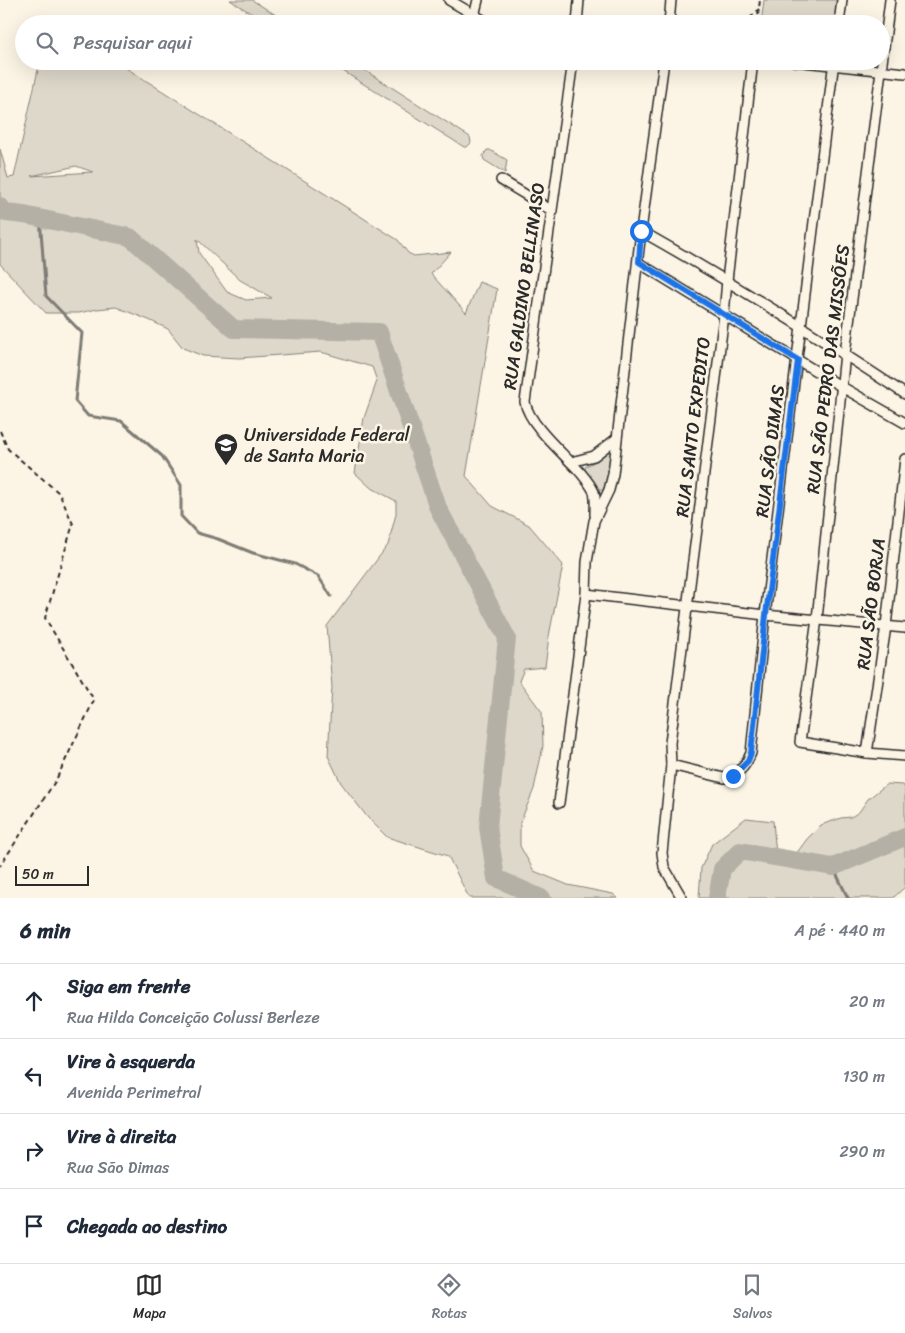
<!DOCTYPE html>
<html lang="pt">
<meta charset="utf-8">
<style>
body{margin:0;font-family:Sriracha,sans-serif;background:#f6f6f7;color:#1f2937}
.scale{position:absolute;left:15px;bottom:12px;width:74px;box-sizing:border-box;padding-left:5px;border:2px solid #2b2b2b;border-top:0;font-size:14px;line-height:18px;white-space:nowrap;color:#2b2b2b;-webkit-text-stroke:4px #fcf5e5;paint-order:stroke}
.stop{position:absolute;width:15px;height:15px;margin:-11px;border:4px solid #1a73e8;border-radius:50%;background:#fff}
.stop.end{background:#1a73e8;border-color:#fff;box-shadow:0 1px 5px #0008}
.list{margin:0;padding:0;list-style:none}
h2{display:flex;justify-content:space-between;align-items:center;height:65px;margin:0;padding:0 20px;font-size:21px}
h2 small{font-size:16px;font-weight:400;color:#747a83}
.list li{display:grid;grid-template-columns:32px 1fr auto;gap:15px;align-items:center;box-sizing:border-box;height:75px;padding:0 20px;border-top:1px solid #e0e1e3}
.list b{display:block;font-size:19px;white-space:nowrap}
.list p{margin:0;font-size:16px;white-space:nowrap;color:#747a83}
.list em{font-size:16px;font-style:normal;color:#747a83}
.icon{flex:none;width:28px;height:28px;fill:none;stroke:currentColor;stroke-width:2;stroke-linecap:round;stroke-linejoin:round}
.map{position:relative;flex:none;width:905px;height:898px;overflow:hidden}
.search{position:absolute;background:#fff;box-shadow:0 5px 20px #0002;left:15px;right:15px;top:15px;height:55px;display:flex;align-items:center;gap:12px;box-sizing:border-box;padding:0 18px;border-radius:28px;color:#747a83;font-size:19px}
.sheet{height:365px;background:#fff}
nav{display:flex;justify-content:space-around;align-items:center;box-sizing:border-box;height:70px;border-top:1px solid #e0e1e3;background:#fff;font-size:14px;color:#747a83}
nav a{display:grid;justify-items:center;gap:2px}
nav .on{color:#2b2b2b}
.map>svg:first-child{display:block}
</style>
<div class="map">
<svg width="905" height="898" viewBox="0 0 905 898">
<rect width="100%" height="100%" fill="#fcf5e5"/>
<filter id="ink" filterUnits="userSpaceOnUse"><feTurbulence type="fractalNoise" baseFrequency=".02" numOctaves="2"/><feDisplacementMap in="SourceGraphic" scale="10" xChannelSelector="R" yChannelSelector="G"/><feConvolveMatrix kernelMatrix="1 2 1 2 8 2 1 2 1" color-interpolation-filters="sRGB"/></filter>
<g filter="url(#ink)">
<g fill="#ded8ca" stroke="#84827a" fill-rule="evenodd">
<polygon points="230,0 252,0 290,24 268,24"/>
<polygon points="764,0 837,0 834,24 761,24"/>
<path d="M40,61h75l283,179 10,13 6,3 37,-4 -20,22 35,39 13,-31 18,7 -31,187 26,30 37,19 34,40 -14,71 -4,31 -21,2 -5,12 23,31 1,34 -9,43 -14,34v23l14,25 34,14 45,9 5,4h-149l-21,-42 -61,-19 -19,-19 -27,-35 -13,-27 4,-69 -5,-61 61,-81 8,-31v-13l-26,-14 -15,-14 9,-55 13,-37 -5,-14 -51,-15 -82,6 -36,-2 -20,-8 -15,-19 -19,-9 -33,-13 -19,2 -18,4h-33l-46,-49v-115l8,29 6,-1zM76,166l17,6 -62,4zM197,239l43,41 32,18 -26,2 -19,-8 -28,-39z"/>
<polygon points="327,61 350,61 470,137 471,143 467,147 464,147"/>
<polygon points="487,150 490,150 507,160 505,173 484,160 483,156"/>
<polygon points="612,448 609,476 603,490 596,490 584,472 586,466 598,460"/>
<polygon points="887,784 902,785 905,787 905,887 893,898 699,898 701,868 712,844 746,818 773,821 776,855 796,854 807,839 821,825 841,818 851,817 859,812 868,799"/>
</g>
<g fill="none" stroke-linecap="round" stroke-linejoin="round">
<g stroke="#7d7b74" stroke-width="3">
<polyline points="40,218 46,296 82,333 75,401 88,416 121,421 162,456 181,485 181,516 197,533 218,539 253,553 295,564 318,576 331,596"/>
<polyline points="833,867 848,898"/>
</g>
<g stroke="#b4b0a5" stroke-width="18">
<polyline points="0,206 6,213 24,215 130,237 234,329 379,332 438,508 507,638 488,827 496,878 541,898"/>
<polyline points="717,898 722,869 740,851 833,867 905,837"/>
</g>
<g stroke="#2b2b2b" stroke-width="12">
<g id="street">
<polyline points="449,0 488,23 492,24"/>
<polyline points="890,0 845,354 817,619 800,742 867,753 905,756"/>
<polyline points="474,16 478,0"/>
<polyline points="577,24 579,0"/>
<polyline points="669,24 671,0"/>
<polyline points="839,24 842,0"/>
<path d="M573,61l-48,341c4,23 39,52 55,70 5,6 11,13 14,20 2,7 1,16 1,23"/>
<polyline points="794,61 905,73"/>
<polyline points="501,180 551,210"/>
<path d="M641,231c90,51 178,106 264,163"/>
<polyline points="639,263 842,387 905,423"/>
<polyline points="571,462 594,456 616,439"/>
<polyline points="586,594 765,615 905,628"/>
<polyline points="867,753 886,626 905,459"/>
<path d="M671,765l53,13c13,-2 22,-12 27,-25l14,-138 69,-554"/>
<polyline points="559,803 586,594 587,562 594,521 609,490 613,474 641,231 664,61"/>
<polyline points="682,898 664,867 662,853 671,765 670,743 724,315 727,280 753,61"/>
</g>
</g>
<g stroke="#2b2b2b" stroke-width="2" stroke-dasharray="5 4" stroke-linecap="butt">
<polyline points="744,24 759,9"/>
<polyline points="757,24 760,0"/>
<polyline points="0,431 8,449 59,493 73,524 45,618 94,700 56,780 0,866"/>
</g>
<use href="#street" stroke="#fcf5e5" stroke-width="9"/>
</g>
</g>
<g fill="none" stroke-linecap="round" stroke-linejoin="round" filter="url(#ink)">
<polyline stroke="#1a73e8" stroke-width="6" points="641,231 639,262 798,360 766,615 751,753 748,761 733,776"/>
</g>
<defs>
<g id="university-pin" transform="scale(1.25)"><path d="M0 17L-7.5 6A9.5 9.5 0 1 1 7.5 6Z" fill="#2b2b2b" stroke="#fcf5e5"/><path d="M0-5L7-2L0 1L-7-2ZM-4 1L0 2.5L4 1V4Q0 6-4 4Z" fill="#fff"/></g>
</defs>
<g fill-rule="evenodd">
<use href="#university-pin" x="226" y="445"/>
</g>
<g text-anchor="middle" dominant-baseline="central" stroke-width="5" stroke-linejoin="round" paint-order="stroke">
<g font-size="18" fill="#2b2b2b" stroke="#fcf5e5">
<text transform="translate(524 286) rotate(-82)">RUA GALDINO BELLINASO</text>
<text transform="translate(828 369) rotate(-83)">RUA SÃO PEDRO DAS MISSÕES</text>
<text transform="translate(693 427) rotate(-83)">RUA SANTO EXPEDITO</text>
<text transform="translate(770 451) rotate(-83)">RUA SÃO DIMAS</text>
<text transform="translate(871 604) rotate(-83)">RUA SÃO BORJA</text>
</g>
<g font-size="18" fill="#2b2b2b" stroke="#fcf5e5" text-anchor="start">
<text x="244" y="435">Universidade Federal<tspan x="244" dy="21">de Santa Maria</tspan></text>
</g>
</g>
</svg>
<div class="scale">50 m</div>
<div class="stop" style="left:641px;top:231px"></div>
<div class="stop end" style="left:733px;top:776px"></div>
<div class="search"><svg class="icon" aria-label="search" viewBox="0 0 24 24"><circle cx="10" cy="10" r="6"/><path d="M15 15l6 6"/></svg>Pesquisar aqui</div>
</div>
<section class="sheet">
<h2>6 min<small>A pé · 440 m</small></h2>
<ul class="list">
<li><svg class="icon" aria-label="ahead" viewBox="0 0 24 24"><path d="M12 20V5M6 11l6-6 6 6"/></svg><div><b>Siga em frente</b><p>Rua Hilda Conceição Colussi Berleze</p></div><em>20 m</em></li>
<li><svg class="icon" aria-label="left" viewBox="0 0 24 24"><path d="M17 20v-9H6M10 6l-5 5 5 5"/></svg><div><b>Vire à esquerda</b><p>Avenida Perimetral</p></div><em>130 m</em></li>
<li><svg class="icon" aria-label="right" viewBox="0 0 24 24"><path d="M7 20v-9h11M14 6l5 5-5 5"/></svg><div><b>Vire à direita</b><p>Rua São Dimas</p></div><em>290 m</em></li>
<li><svg class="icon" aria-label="arrive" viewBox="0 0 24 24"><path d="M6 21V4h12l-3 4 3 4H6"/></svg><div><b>Chegada ao destino</b></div></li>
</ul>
</section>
<nav>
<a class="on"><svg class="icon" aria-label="map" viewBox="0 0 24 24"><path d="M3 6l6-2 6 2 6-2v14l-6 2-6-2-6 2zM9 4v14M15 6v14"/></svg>Mapa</a>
<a><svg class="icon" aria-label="directions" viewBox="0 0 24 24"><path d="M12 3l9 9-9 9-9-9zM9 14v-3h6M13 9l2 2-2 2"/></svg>Rotas</a>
<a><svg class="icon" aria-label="saved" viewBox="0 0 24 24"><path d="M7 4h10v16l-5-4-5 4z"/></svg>Salvos</a>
</nav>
